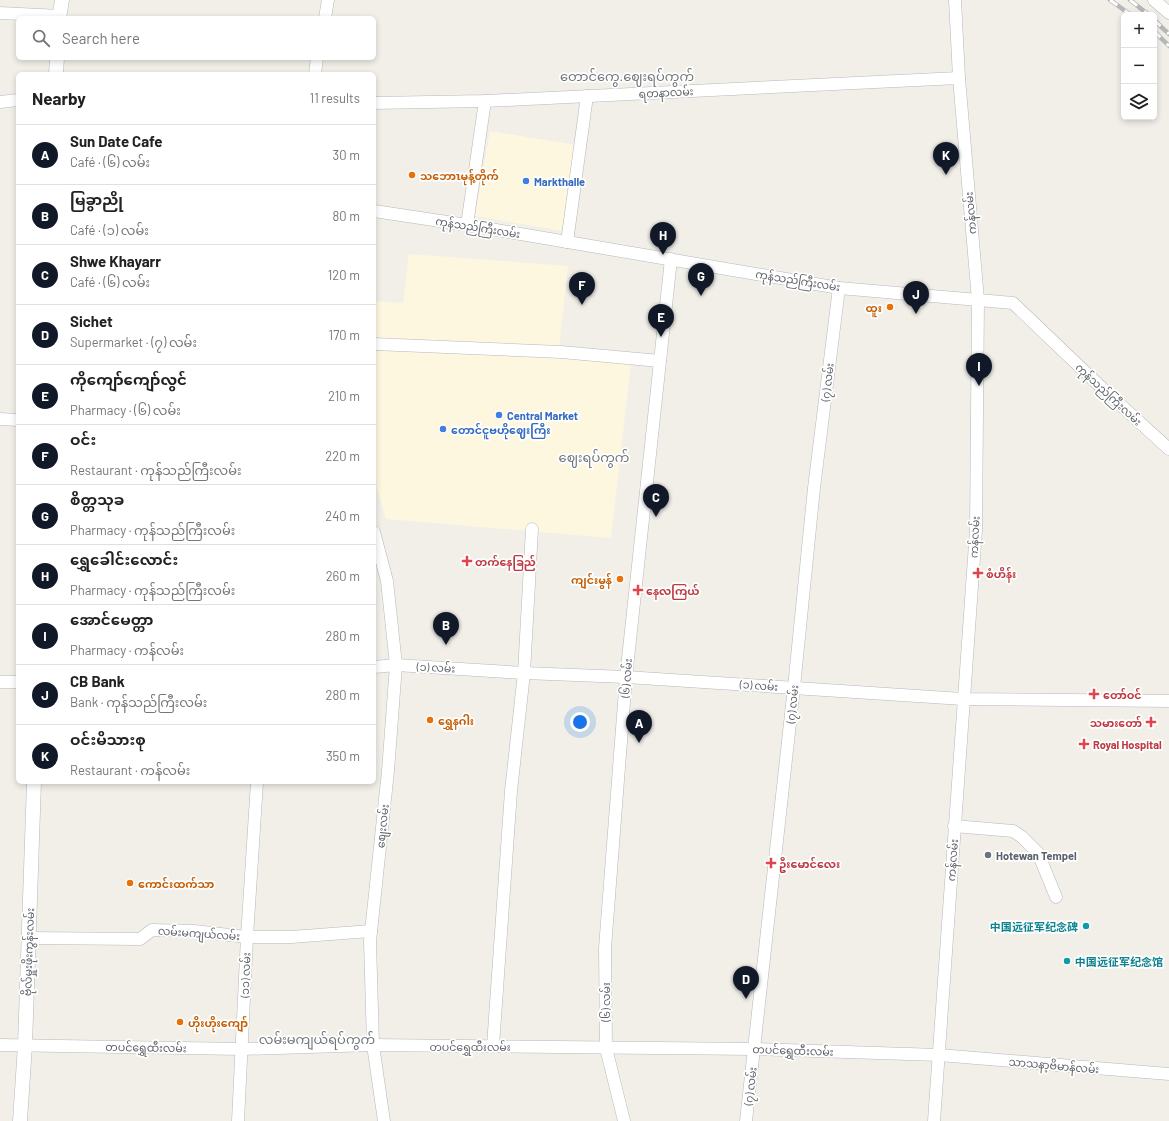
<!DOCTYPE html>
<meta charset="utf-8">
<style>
body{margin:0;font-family:Barlow,"Noto Sans SC","Noto Sans Myanmar",sans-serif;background:#f2f2f2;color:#222}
.controls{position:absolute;right:12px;top:12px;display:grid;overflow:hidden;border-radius:6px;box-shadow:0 2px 6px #0003}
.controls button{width:36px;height:36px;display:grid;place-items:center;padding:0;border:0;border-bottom:1px solid #e0e0e0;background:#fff;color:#222;font:20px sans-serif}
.you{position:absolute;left:580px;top:722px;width:14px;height:14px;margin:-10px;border:3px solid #fff;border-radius:50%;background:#1a73e8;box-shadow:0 0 0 6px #1a73e833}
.badge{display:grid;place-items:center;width:26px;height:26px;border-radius:50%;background:#111827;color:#fff;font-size:13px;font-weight:700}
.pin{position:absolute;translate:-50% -33px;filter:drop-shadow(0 1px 2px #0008)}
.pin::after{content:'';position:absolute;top:21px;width:14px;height:12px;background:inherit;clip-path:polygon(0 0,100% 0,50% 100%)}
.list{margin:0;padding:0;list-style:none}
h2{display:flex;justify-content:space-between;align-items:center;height:52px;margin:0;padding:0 16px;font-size:17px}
h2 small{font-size:13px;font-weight:400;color:#767676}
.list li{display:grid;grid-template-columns:26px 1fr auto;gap:12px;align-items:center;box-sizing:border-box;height:60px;padding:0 16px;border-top:1px solid #e0e0e0}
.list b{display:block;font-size:15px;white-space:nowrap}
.list p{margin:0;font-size:13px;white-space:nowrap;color:#767676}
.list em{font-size:13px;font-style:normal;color:#767676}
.icon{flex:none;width:22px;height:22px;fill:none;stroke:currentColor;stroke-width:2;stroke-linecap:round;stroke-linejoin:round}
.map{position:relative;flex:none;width:1169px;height:1121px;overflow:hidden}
.search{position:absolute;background:#fff;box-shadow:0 2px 6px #0003;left:16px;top:16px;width:360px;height:44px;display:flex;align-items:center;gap:10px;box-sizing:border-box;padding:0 14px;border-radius:6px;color:#767676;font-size:15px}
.panel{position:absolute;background:#fff;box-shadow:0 2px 6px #0003;left:16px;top:72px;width:360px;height:712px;border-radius:6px}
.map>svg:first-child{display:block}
</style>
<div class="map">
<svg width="1169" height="1121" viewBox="0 0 1169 1121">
<rect width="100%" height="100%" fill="#f1efe8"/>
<g fill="#fef7e0">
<polygon points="490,131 577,145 563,231 475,216"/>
<polygon points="409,254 568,266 559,347 632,353 611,538 386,519 374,478 374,301 403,303"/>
</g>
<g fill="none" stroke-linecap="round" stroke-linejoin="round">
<g stroke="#b5b8bc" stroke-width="13">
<g id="minor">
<polyline points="1154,0 1169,13"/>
<polyline points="0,13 60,16"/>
<polyline points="325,18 328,0"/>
<polyline points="315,74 317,58"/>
<polyline points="0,102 18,100"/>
<polyline points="374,103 485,101 959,78"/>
<polyline points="374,211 467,225 839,288 1013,303 1103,389 1169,449"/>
<polyline points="467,225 485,101"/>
<polyline points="567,242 587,96"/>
<polyline points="374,344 561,352 660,361"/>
<polyline points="0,419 18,420"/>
<polyline points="374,532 387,581 396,665 388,771 370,941 373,1045 384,1121"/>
<polyline points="374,667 396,665 524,673 626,677 963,699 1169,701"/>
<polyline points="0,682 18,682"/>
<polyline points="954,826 1013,831 1022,837 1038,853 1056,897"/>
<polyline points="29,938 140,939 152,930 194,931 247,937 291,937 371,931"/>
<polyline points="0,1045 242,1049 373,1045 755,1049 939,1055 1169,1074"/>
<polyline points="493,1046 511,791 524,673 532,529"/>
<polyline points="238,1121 247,937 257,782"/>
<polyline points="624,1121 606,1048 605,948 626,677 671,259"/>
<polyline points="746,1121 794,687 814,488 839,288"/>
<polyline points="934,1121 976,530 978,300 959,78 955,0"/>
</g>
</g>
<g stroke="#b5b8bc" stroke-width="15">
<g id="tertiary">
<polyline points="59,18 62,0"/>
<polyline points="56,74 57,58"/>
<polyline points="20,1121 25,1045 34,782"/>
</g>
</g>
<use href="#minor" stroke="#fff" stroke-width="12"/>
<use href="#tertiary" stroke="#fff" stroke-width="14"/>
<g stroke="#b6b7b8" stroke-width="4.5">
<g id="rail">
<polyline points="1110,0 1131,15"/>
<polyline points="1130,0 1149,15"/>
<polyline points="1154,20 1169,34"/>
<polyline points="1154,31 1169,46"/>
</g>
</g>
<use href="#rail" stroke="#fff" stroke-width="3" stroke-dasharray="9" stroke-linecap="butt"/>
</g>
<g fill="#e8710a" stroke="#fff" stroke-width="1.5">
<circle cx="412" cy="175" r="4"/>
<circle cx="890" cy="307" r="4"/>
<circle cx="620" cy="579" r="4"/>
<circle cx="430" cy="720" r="4"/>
<circle cx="130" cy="883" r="4"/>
<circle cx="180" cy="1022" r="4"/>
</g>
<g fill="#3f7fe0" stroke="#fff" stroke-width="1.5">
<circle cx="526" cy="181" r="4"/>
<circle cx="499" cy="415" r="4"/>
<circle cx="443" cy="429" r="4"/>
</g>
<g fill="#e0444e" stroke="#fff" stroke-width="1.5">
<path d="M465 555h4v4h4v4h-4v4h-4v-4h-4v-4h4z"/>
<path d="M976 567h4v4h4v4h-4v4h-4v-4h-4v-4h4z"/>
<path d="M636 584h4v4h4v4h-4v4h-4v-4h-4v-4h4z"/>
<path d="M1092 688h4v4h4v4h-4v4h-4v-4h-4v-4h4z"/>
<path d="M1149 716h4v4h4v4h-4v4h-4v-4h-4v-4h4z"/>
<path d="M1082 738h4v4h4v4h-4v4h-4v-4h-4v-4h4z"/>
<path d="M769 857h4v4h4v4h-4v4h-4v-4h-4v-4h4z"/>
</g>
<circle fill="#6b7280" stroke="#fff" stroke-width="1.5" cx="988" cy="855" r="4"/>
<g fill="#0f9aa8" stroke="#fff" stroke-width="1.5">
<circle cx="1086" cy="926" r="4"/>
<circle cx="1067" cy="961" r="4"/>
</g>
<g text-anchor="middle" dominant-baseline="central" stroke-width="3.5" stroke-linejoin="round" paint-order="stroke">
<g font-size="11" fill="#5f6368" stroke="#fff">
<text transform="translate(666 92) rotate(-3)">ရတနာလမ်း</text>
<text transform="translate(970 213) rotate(-95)">ကန်လမ်း</text>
<text transform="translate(478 227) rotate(9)">ကုန်သည်ကြီးလမ်း</text>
<text transform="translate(798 280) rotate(9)">ကုန်သည်ကြီးလမ်း</text>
<text transform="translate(827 382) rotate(-83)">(၇) လမ်း</text>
<text transform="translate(1109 394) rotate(43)">ကုန်သည်ကြီးလမ်း</text>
<text transform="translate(974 537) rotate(-87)">ကန်လမ်း</text>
<text transform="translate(436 667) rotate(3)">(၁) လမ်း</text>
<text transform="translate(626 678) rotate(-85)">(၆) လမ်း</text>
<text transform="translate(759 685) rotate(4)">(၁) လမ်း</text>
<text transform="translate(792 704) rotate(-84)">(၇) လမ်း</text>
<text transform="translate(382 826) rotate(-84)">စျေးလမ်း</text>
<text transform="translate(952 860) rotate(-86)">ကန်လမ်း</text>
<text transform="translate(199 933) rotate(4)">လမ်းမကျယ်လမ်း</text>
<text transform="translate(28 952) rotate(-88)">ဗိုလ်မှူးဖိုးကွန်းလမ်း</text>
<text transform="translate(245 975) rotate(-88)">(၁၁) လမ်း</text>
<text transform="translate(605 1002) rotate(-90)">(၆) လမ်း</text>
<text x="470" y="1046">တပင်ရွှေထီးလမ်း</text>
<text transform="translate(146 1047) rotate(1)">တပင်ရွှေထီးလမ်း</text>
<text transform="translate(793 1050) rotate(2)">တပင်ရွှေထီးလမ်း</text>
<text transform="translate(1054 1065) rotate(5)">သာသနာ့ဗိမာန်လမ်း</text>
<text transform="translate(750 1086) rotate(-83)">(၇) လမ်း</text>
</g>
<g font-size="11" font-weight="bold" fill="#c56008" stroke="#fff" text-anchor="start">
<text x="420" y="175">သဘောၤမုန့်တိုက်</text>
<text x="882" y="307" text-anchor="end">ထူး</text>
<text x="612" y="579" text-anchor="end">ကျင်းမွန်</text>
<text x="438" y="720">ရွှေနဂါး</text>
<text x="138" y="883">ကောင်းထက်သာ</text>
<text x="188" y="1022">ဟိုးဟိုးကျော်</text>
</g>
<g font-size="11" font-weight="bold" fill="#366cbe" stroke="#fff" text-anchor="start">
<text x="534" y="181">Markthalle</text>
<text x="507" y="415">Central Market</text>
<text x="451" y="429">တောင်ငူဗဟိုဈေးကြီး</text>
</g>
<g font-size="11" font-weight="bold" fill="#be3a42" stroke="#fff" text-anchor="start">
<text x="475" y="561">တက်နေခြည်</text>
<text x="986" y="573">စံဟိန်း</text>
<text x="646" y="590">နေလကြယ်</text>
<text x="1103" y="694">တော်ဝင်</text>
<text x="1142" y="722" text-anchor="end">သမားတော်</text>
<text x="1093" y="744">Royal Hospital</text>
<text x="779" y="863">ဦးမောင်လေး</text>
</g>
<g font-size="11" font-weight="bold" fill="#5b616d" stroke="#fff" text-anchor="start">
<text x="996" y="855">Hotewan Tempel</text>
</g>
<g font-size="11" font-weight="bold" fill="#0d838f" stroke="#fff" text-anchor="end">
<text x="1078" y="926">中国远征军纪念碑</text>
<text x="1075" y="961" text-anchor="start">中国远征军纪念馆</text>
</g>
<g font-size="13" fill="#70757a" stroke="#fff">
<text x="627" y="76">တောင်ကွေ.ဈေးရပ်ကွက်</text>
<text x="594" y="457">ဈေးရပ်ကွက်</text>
<text x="317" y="1039">လမ်းမကျယ်ရပ်ကွက်</text>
</g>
</g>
</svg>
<div class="controls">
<button>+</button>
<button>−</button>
<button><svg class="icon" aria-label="layers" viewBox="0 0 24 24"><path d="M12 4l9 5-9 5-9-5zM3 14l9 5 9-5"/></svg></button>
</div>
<div class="you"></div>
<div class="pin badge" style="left:639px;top:743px">A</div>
<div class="pin badge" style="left:446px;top:645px">B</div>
<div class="pin badge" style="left:656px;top:517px">C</div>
<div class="pin badge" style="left:746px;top:999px">D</div>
<div class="pin badge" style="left:661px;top:337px">E</div>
<div class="pin badge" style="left:582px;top:305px">F</div>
<div class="pin badge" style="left:701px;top:296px">G</div>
<div class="pin badge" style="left:663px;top:255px">H</div>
<div class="pin badge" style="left:979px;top:386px">I</div>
<div class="pin badge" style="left:916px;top:314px">J</div>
<div class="pin badge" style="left:946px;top:175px">K</div>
<div class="search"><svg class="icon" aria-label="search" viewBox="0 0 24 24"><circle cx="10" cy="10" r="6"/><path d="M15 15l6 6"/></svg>Search here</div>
<section class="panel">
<h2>Nearby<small>11 results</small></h2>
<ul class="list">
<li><span class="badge">A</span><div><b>Sun Date Cafe</b><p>Café · (၆) လမ်း</p></div><em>30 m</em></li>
<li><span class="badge">B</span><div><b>မြခွာညို</b><p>Café · (၁) လမ်း</p></div><em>80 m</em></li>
<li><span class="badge">C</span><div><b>Shwe Khayarr</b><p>Café · (၆) လမ်း</p></div><em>120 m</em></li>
<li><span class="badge">D</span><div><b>Sichet</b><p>Supermarket · (၇) လမ်း</p></div><em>170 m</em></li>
<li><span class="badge">E</span><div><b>ကိုကျော်ကျော်လွင်</b><p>Pharmacy · (၆) လမ်း</p></div><em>210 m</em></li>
<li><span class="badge">F</span><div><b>ဝင်း</b><p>Restaurant · ကုန်သည်ကြီးလမ်း</p></div><em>220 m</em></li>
<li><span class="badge">G</span><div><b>စိတ္တသုခ</b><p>Pharmacy · ကုန်သည်ကြီးလမ်း</p></div><em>240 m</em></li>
<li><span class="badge">H</span><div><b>ရွှေခေါင်းလောင်း</b><p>Pharmacy · ကုန်သည်ကြီးလမ်း</p></div><em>260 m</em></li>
<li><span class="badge">I</span><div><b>အောင်မေတ္တာ</b><p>Pharmacy · ကန်လမ်း</p></div><em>280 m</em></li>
<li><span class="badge">J</span><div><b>CB Bank</b><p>Bank · ကုန်သည်ကြီးလမ်း</p></div><em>280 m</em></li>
<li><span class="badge">K</span><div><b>ဝင်းမိသားစု</b><p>Restaurant · ကန်လမ်း</p></div><em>350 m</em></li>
</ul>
</section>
</div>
